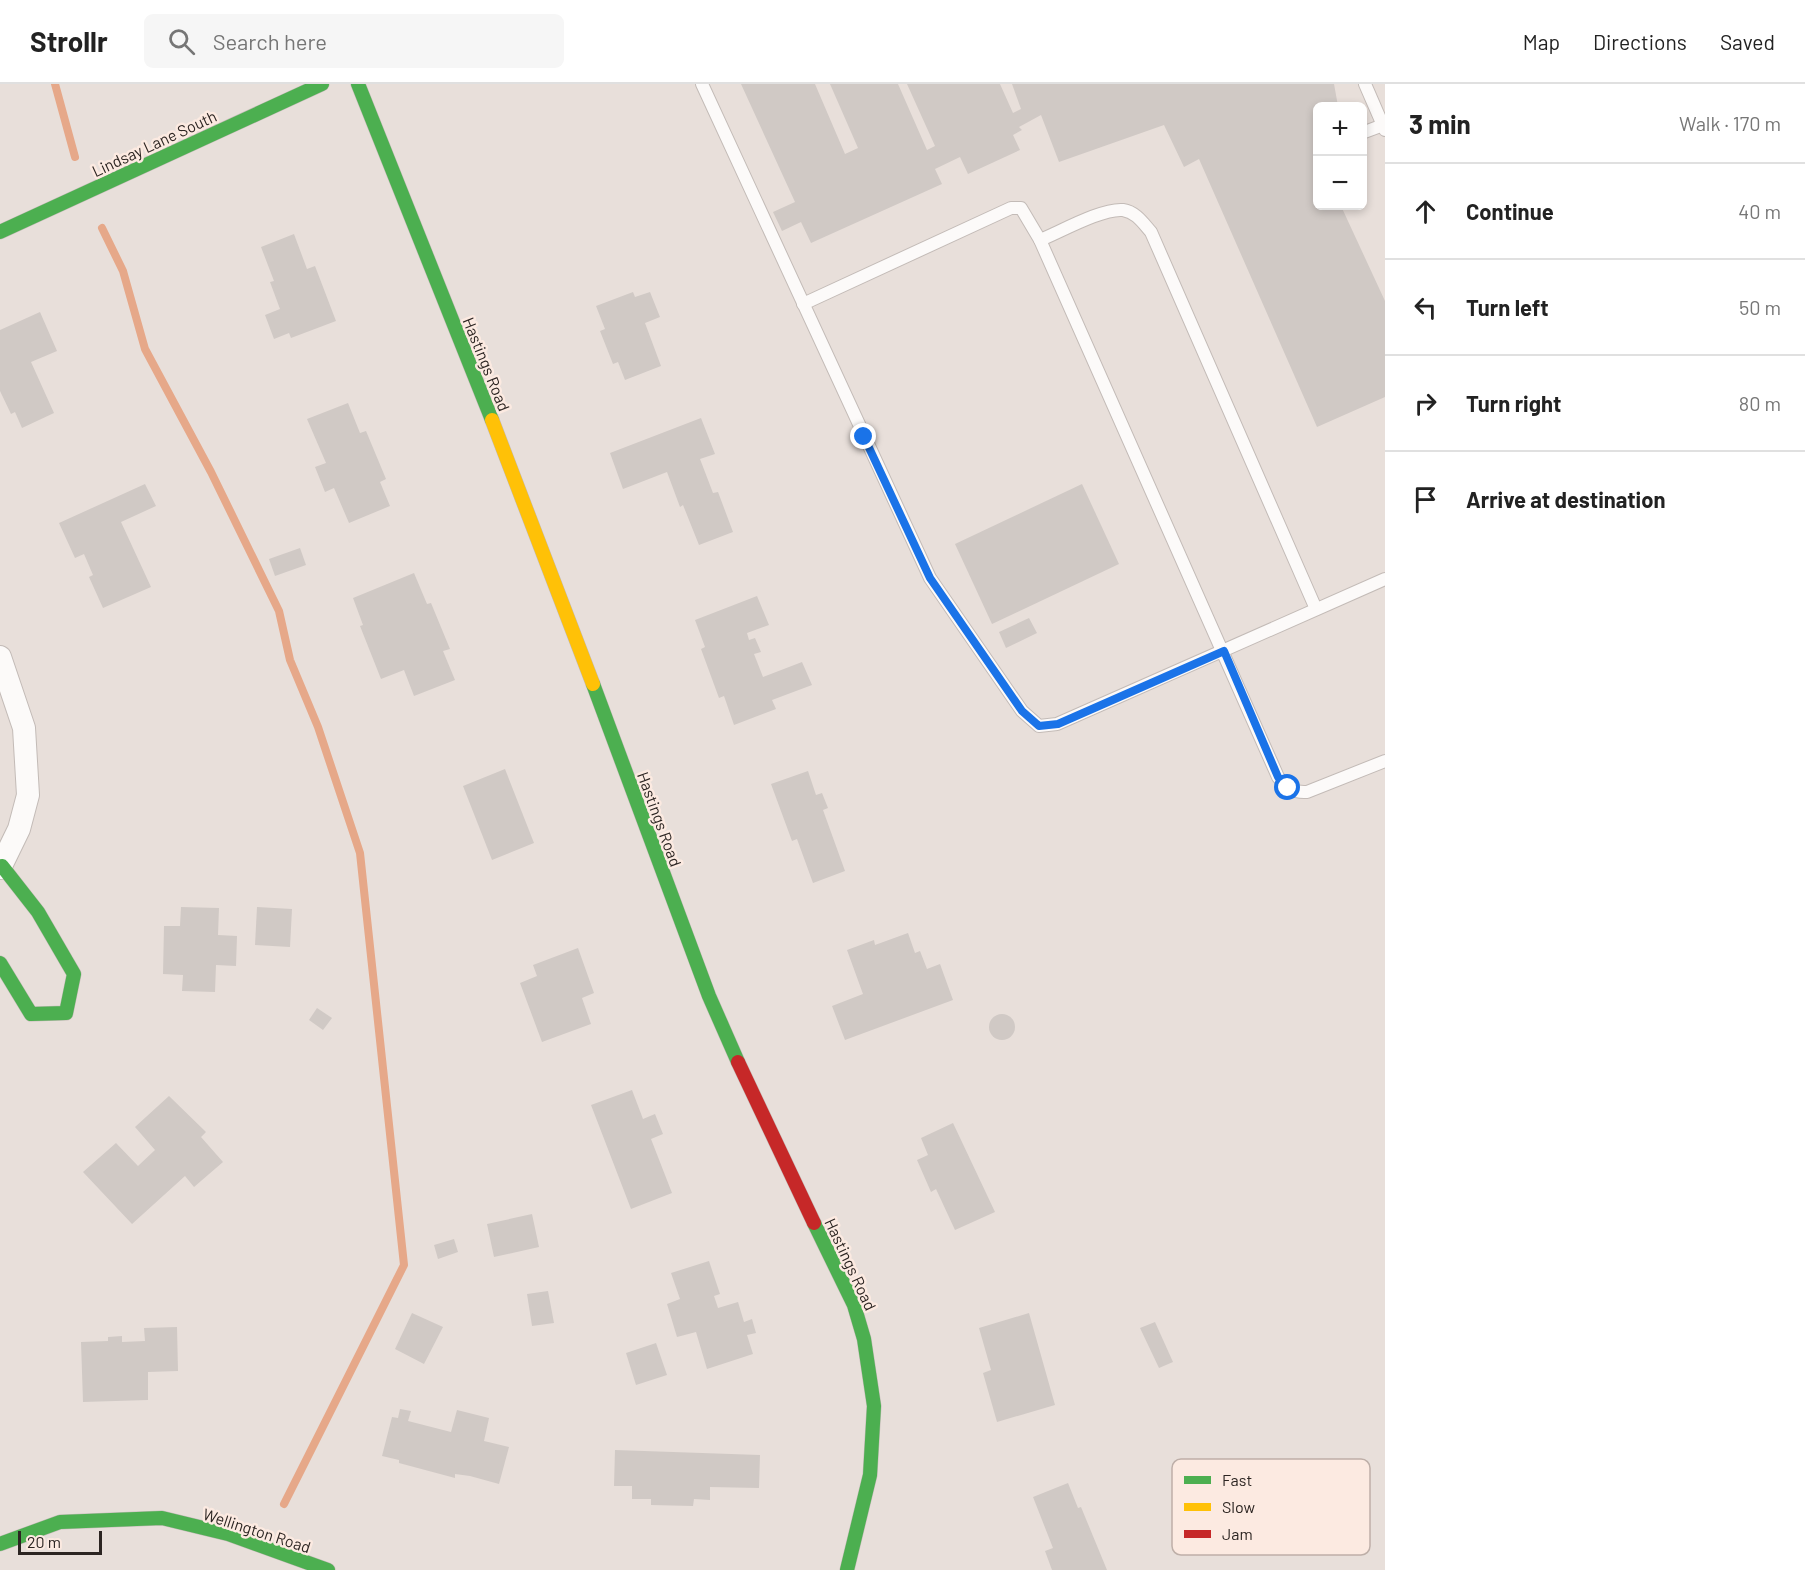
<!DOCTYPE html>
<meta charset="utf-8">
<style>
body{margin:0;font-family:Barlow,sans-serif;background:#f6f6f6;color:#222}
.controls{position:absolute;right:18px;top:18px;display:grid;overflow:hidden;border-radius:9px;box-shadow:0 3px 9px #0003}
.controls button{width:54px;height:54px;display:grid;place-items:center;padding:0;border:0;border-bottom:2px solid #e0e0e0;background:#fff;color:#222;font:30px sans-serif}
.scale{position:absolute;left:18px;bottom:15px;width:84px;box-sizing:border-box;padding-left:6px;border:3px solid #2c2522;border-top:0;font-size:16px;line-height:21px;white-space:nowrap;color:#2c2522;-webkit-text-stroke:4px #fceae1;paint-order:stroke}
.stop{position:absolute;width:18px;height:18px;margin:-14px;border:4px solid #1a73e8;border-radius:50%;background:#fff}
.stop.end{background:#1a73e8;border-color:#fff;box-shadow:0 2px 6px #0008}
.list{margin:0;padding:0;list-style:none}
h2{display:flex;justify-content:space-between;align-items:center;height:78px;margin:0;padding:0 24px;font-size:26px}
h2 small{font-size:20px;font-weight:400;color:#767676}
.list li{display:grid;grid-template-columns:39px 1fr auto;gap:18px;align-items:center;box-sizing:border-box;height:96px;padding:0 24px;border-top:2px solid #e0e0e0}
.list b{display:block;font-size:22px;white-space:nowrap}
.list em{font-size:20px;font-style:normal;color:#767676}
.icon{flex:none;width:33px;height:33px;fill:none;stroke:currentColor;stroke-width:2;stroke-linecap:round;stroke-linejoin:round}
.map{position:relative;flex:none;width:1385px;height:1486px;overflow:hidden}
header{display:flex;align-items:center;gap:36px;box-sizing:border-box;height:84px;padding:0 30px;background:#fff;border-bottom:2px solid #e0e0e0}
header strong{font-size:28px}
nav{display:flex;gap:33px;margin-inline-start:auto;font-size:21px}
.search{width:420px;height:54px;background:#f6f6f6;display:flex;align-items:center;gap:15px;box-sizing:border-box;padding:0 21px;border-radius:9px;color:#767676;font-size:22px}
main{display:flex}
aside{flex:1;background:#fff}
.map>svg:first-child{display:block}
</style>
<header>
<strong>Strollr</strong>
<div class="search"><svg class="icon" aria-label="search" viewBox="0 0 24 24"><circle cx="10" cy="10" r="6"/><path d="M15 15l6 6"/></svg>Search here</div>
<nav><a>Map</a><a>Directions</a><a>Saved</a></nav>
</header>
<main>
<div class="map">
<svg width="1385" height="1486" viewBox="0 0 1385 1486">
<rect width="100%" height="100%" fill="#e8dfda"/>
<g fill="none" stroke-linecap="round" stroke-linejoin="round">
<g stroke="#e6a889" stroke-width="8">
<polyline points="55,0 75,73"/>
<polyline points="102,144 123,187 145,265 211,388 279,527 290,576 318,643 360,769 404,1181 284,1420"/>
</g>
</g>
<g fill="#d0c9c5">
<polygon points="741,0 815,0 845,70 858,64 830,0 898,0 927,66 935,62 907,0 1000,0 1013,29 1021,25 1012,0 1334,0 1338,22 1318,22 1318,122 1341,122 1385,217 1385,313 1317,343 1199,75 1184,83 1164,41 1059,78 1041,31 1019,43 1022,46 1013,51 1020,66 968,90 960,73 935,85 942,100 811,159 801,138 782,147 773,128 795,118"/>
<polygon points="294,150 307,185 315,182 336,237 291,254 289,249 274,255 265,231 280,225 270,198 274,197 261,163"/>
<polygon points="633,208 635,213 650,208 660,233 645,239 661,282 625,296 618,278 613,280 600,247 605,245 596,222"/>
<polygon points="40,228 57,267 31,278 54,329 22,344 15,328 11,330 0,307 0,246"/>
<polygon points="348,319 360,349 366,347 386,395 380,398 390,422 349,439 334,404 325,408 315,383 326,379 307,335"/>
<polygon points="701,334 715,370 700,375 713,409 718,408 733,448 699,461 683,421 680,423 667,388 623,405 610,369"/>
<polygon points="145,400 156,422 121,438 151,503 103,524 89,493 93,491 84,470 75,474 59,439"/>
<polygon points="1082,400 1119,480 992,540 955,460"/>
<polygon points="300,464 306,481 275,492 269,475"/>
<polygon points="414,489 427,520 431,519 450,565 443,567 455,596 414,612 404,586 381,595 360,542 363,541 353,514"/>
<polygon points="757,512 769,541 747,549 749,556 755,554 761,568 754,570 763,593 802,578 812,601 772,616 776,625 734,641 724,612 719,614 701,565 705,563 695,536"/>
<polygon points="1029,534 1037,549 1006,564 999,548"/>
<polygon points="505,685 534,759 492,776 463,702"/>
<polygon points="808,687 816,711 822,709 828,724 823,726 845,787 813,799 797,755 792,757 771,700"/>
<polygon points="181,823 219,824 218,851 237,852 236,882 216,881 215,908 182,907 183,891 163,890 164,842 180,842"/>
<polygon points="257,823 292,825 290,863 255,861"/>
<polygon points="908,849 915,869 920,867 927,885 940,880 953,916 845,956 832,922 863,910 847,866 874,856 875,861"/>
<polygon points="578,864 594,909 582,914 591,940 542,958 520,899 537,892 533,881"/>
<polygon points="317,924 332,934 323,946 309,936"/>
<circle cx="1002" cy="943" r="13"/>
<polygon points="632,1006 643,1035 655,1030 663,1050 651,1055 672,1109 631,1125 591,1021"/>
<polygon points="169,1012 206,1048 201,1053 223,1078 194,1103 185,1092 132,1140 83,1088 116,1059 138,1082 155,1066 135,1043"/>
<polygon points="953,1039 995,1128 955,1146 936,1105 931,1108 917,1076 928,1071 921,1054"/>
<polygon points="532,1130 539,1163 494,1173 487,1140"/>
<polygon points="454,1155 458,1168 438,1175 434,1161"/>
<polygon points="709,1177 720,1210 714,1212 718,1224 738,1218 744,1238 752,1235 756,1249 747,1251 753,1270 707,1285 696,1248 677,1253 667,1220 680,1215 671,1189"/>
<polygon points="548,1207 554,1239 532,1242 527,1210"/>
<polygon points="412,1229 443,1243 424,1280 395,1265"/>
<polygon points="1029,1229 1055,1321 997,1338 983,1289 991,1286 979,1244"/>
<polygon points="1155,1238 1173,1278 1159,1284 1140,1244"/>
<polygon points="177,1243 178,1287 148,1288 148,1316 83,1318 81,1258 108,1257 108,1253 122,1252 122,1258 145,1257 144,1244"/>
<polygon points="656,1259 667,1291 636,1301 626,1269"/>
<polygon points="400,1325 411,1327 408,1337 451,1348 457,1326 489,1334 484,1357 509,1363 499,1400 470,1392 455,1390 455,1394 399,1379 399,1376 382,1372 392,1333 398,1334"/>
<polygon points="615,1366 760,1371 759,1404 710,1403 710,1416 694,1415 693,1422 651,1421 651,1415 632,1415 632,1402 614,1402"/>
<polygon points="1068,1399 1078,1424 1081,1423 1107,1486 1052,1486 1045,1467 1053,1464 1033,1413"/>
</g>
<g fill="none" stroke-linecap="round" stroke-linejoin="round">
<g stroke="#c3bbb7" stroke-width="14">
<g id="lane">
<polyline points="702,0 930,494 1022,627 1039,642 1057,640 1385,495"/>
<polyline points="1365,0 1385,46"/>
<polyline points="1362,49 1383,41"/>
<path d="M1040,156c20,-8 62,-32 83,-30 13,2 20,13 28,22l165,377"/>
<path d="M803,220l208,-96h10l19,32 238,537c9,10 14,16 29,15l78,-31"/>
</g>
</g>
<g stroke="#c3bbb7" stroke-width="24">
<polyline id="street" points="0,573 24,644 28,711 19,745 0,784"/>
</g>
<g stroke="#c3bbb7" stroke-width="15">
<g id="fast">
<polyline points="358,0 492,336"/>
<polyline points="0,148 322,0"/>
<polyline points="593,600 709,912 738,978"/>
<polyline points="0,879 31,930 66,929 74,890 38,828 2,782"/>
<polyline points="814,1139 854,1221 864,1255 874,1322 870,1391 847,1486"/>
<polyline points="0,1460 60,1438 162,1434 228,1450 328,1486"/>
</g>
</g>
<g stroke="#c3bbb7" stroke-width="15">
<polyline id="slow" points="492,336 593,600"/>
</g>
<g stroke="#c3bbb7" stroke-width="15">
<polyline id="jam" points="738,978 814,1139"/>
</g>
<use href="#lane" stroke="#fcfaf9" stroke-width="12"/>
<use href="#street" stroke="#fcfaf9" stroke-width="22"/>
<use href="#fast" stroke="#4caf50" stroke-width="14"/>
<use href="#slow" stroke="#ffc107" stroke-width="14"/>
<use href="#jam" stroke="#c62828" stroke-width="14"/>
</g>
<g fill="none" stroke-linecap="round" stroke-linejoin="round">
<polyline stroke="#1a73e8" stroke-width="8" points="864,353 930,494 1022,627 1039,642 1058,640 1224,567 1278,693 1288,704"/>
</g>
<g text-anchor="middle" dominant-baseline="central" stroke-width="5" stroke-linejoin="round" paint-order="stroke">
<g font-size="16" fill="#2c2522" stroke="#fceae1">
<text transform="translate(154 59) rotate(-25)">Lindsay Lane South</text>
<text transform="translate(487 280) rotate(68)">Hastings Road</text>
<text transform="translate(660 735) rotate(70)">Hastings Road</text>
<text transform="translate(851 1180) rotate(65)">Hastings Road</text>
<text transform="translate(257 1446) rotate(18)">Wellington Road</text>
</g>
</g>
<rect x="1172" y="1375" width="198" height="96" rx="9" fill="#fceae1" stroke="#beafa8" stroke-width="1.5"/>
<rect x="1184" y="1392" width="27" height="8" fill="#4caf50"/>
<rect x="1184" y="1419" width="27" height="8" fill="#ffc107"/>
<rect x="1184" y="1446" width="27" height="8" fill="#c62828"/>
<g font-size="16" fill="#2c2522">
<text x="1222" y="1402">Fast</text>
<text x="1222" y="1429">Slow</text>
<text x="1222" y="1456">Jam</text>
</g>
</svg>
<div class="controls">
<button>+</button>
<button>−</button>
</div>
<div class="scale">20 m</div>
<div class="stop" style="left:1288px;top:704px"></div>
<div class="stop end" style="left:864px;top:353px"></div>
</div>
<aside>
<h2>3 min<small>Walk · 170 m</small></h2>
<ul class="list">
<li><svg class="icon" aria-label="ahead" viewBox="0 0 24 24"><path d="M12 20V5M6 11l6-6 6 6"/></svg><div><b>Continue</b></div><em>40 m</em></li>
<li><svg class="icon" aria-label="left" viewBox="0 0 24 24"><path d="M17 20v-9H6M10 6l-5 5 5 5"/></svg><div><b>Turn left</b></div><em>50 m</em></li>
<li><svg class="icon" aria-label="right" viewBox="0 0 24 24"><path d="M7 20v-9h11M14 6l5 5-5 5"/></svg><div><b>Turn right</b></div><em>80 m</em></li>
<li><svg class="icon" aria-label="arrive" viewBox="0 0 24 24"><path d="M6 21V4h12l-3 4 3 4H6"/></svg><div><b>Arrive at destination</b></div></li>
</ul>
</aside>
</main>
